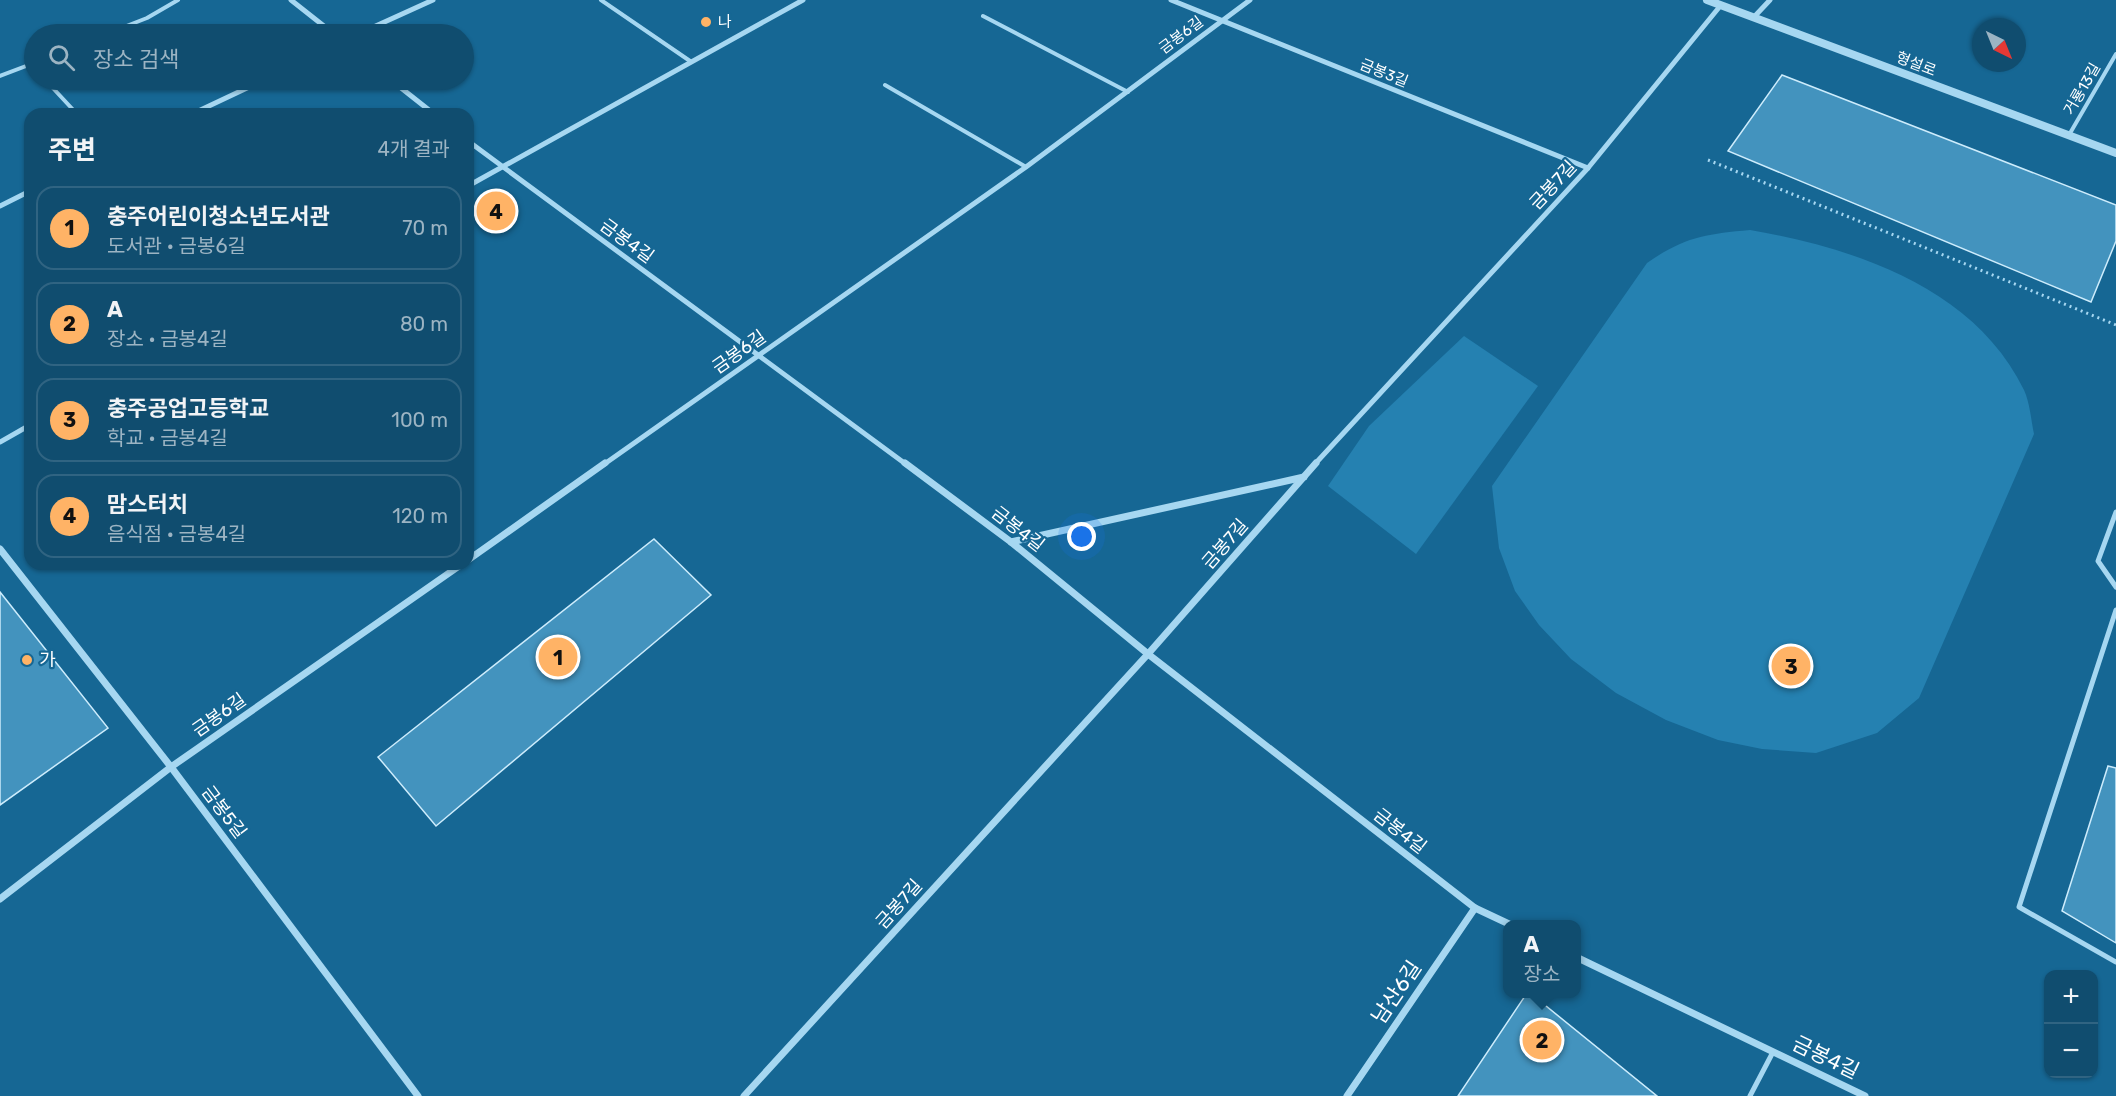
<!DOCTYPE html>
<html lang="ko">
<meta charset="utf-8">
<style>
body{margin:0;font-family:Rubik,"Noto Sans KR",sans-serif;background:#1e5777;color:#f1f3f6}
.controls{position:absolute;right:18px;bottom:18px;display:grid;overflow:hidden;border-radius:12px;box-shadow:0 2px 4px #0004}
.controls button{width:54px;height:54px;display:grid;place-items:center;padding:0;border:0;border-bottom:2px solid #306482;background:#104d6f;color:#f1f3f6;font:30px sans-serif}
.compass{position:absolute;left:1972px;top:18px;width:54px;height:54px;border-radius:50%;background:#104d6f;box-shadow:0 2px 4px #0004;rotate:137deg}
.you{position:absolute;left:1082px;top:537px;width:21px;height:21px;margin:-15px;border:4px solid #fff;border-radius:50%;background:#1a73e8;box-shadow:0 0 0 9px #1a73e833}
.badge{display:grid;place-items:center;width:39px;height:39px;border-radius:50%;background:#ffb366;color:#111;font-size:20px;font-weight:700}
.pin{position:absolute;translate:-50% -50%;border:3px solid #fff;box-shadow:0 2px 6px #0006}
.popup{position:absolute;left:1503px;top:920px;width:78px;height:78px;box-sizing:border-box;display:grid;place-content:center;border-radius:12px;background:#104d6f;filter:drop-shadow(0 2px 4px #0005);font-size:20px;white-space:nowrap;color:#9cb4c3}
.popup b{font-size:22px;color:#f1f3f6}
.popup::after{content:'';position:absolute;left:50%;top:100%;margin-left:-12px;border:12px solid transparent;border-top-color:#104d6f}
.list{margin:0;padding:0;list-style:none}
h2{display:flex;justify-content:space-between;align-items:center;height:78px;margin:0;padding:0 24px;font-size:26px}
h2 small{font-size:20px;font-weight:400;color:#9cb4c3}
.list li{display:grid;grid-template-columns:39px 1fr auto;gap:18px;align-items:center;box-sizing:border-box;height:84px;margin:0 12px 12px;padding:0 12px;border:2px solid #306482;border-radius:18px}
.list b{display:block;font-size:22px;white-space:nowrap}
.list p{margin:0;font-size:20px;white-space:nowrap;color:#9cb4c3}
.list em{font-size:20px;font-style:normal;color:#9cb4c3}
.icon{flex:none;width:33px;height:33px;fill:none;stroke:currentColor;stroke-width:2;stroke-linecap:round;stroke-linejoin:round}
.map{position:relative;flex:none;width:2116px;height:1096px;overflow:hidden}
.search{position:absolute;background:#104d6f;box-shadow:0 2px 4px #0004;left:24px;top:24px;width:450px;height:66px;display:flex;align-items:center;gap:15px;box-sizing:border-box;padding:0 21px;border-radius:33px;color:#9cb4c3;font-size:22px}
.panel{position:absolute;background:#104d6f;box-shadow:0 2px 4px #0004;left:24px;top:108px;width:450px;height:462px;border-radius:18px}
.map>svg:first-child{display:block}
</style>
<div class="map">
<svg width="2116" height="1096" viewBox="0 0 2116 1096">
<rect width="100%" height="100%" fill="#166794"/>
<g fill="#2581b1">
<path d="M1750,230c104,18 224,57 274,160 6,13 7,30 10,44l-115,264 -42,35 -61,20 -54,-4 -44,-9 -52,-20 -50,-27 -45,-34 -32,-34 -24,-34 -16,-43 -7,-62 155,-223c37,-26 59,-29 103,-33z"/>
<polygon points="1464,336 1538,386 1416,554 1328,486 1369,426"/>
</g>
<g fill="#4393be" stroke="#cdecfc" stroke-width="1.5">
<polygon points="1782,75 2116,205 2116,241 2091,302 1728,151"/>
<polygon points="654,539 711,595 436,826 378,757"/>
<polygon points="0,592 108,728 0,805"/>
<polygon points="2108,766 2116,768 2116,943 2062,911"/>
<polygon points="1527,993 1530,993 1657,1096 1458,1096"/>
</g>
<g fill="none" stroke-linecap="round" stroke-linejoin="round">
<polyline stroke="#a6d7f1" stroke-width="3" stroke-dasharray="2 4" stroke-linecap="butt" points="1708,160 2116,325"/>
<g stroke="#a6d7f1" stroke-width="4">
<polyline points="601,0 690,61"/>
<polyline points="983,16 1128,92"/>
<polyline points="106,34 147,18 178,0"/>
<polyline points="0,76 34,63"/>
<polyline points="885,85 1026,167"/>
<polyline points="51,86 77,114"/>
<polyline points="2069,135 2116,54"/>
</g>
<g stroke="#a6d7f1" stroke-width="5">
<polyline points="2116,512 2098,561 2116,587"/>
<polyline points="2116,610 2019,907 2116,962"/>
<polyline points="1750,1096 1773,1052"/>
</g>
<g stroke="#a6d7f1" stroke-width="5">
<polyline points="291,0 334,34"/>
<polyline points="1171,0 1588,168"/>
<polyline points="1754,17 1770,0"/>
<polyline points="358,34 433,0"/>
<polyline points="391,80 434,114"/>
<polyline points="192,114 264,80"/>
<polyline points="468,141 907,465"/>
<polyline points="468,186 803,0"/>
<polyline points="0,206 30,191"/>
<polyline points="0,442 30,425"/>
<polyline points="603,465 1026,167 1250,0"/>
<polyline points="1314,465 1588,168 1721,5"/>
</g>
<g stroke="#a6d7f1" stroke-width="7">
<polyline points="905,463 1011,542 1148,654 1475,908 1509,924"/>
<polyline points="1011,542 1304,477"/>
<polyline points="0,549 171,767 418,1096"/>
<polyline points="468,560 605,463"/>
<polyline points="0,899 171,767 462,564"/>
<polyline points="1576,957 1865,1096"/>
<polyline points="744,1096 1148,654 1316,463"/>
<polyline points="1347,1096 1475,908"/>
</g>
<polyline stroke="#a6d7f1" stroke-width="8" points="1707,0 2116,153"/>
</g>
<g fill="#ffb366" stroke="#166794" stroke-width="2">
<circle cx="706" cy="22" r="6"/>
<circle cx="27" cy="660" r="6"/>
</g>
<g text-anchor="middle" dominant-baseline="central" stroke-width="4.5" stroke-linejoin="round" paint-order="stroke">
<g font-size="15" fill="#fff" stroke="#166794" text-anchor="start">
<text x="718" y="22">나</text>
</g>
<g font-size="15" fill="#fff" stroke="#166794">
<text transform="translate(1181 35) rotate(-37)">금봉6길</text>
<text transform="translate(1916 64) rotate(21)">형설로</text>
<text transform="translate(1384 73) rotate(22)">금봉3길</text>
<text transform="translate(2082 89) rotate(-60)">거룡13길</text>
</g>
<g font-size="18" fill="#fff" stroke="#166794">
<text transform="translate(1553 185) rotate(-47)">금봉7길</text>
<text transform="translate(627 241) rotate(36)">금봉4길</text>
<text transform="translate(739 352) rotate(-35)">금봉6길</text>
<text transform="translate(1018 529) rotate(38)">금봉4길</text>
<text transform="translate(1225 544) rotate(-49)">금봉7길</text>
<text transform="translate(219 715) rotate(-35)">금봉6길</text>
<text transform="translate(224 812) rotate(53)">금봉5길</text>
<text transform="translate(1400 831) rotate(38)">금봉4길</text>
<text transform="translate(899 904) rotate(-48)">금봉7길</text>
</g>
<g font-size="18" fill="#fff" stroke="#166794" text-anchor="start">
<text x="39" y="660">가</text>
</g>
<g font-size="21" fill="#fff" stroke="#166794">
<text transform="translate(1396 992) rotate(-56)">남산6길</text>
<text transform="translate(1826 1057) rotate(26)">금봉4길</text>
</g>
</g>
</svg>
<div class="controls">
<button>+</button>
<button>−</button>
</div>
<svg class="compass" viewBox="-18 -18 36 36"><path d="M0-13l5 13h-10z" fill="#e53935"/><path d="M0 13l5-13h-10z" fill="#9cb4c3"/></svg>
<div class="you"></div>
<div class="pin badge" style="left:558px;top:657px">1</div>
<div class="pin badge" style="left:1542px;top:1040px">2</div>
<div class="popup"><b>A</b>장소</div>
<div class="pin badge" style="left:1791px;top:666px">3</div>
<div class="pin badge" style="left:496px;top:211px">4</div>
<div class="search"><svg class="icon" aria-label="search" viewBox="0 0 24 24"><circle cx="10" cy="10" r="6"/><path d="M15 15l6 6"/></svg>장소 검색</div>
<section class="panel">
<h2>주변<small>4개 결과</small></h2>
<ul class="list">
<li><span class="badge">1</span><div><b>충주어린이청소년도서관</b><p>도서관 · 금봉6길</p></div><em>70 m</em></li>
<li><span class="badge">2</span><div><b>A</b><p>장소 · 금봉4길</p></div><em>80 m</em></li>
<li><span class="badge">3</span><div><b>충주공업고등학교</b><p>학교 · 금봉4길</p></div><em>100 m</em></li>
<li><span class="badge">4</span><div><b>맘스터치</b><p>음식점 · 금봉4길</p></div><em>120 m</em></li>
</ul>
</section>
</div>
